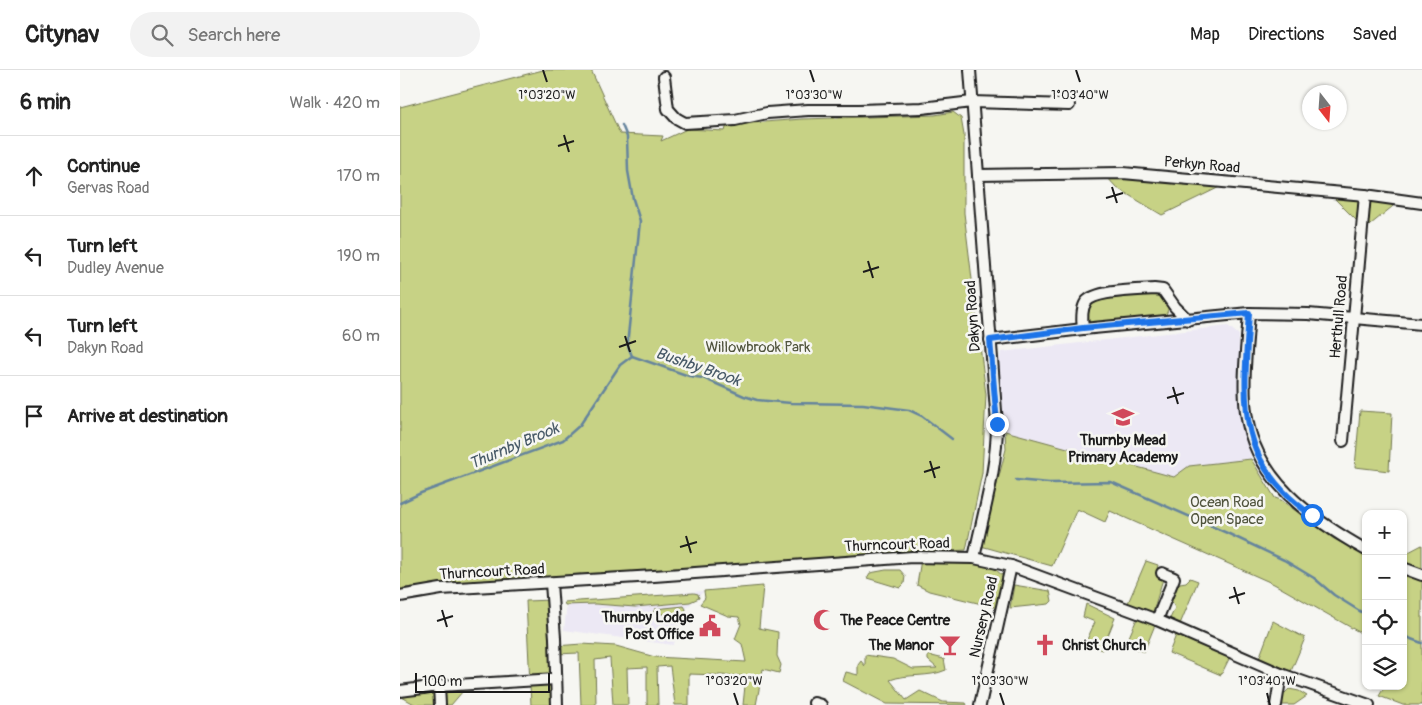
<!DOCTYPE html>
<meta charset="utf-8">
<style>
body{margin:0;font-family:Pangolin,sans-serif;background:#f2f2f2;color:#222}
.controls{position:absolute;right:15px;bottom:15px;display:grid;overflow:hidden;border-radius:10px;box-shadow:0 1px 4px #0004}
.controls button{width:45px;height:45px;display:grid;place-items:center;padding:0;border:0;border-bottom:1px solid #e0e0e0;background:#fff;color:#222;font:25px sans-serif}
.compass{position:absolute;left:902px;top:15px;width:45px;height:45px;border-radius:50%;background:#fff;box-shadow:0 1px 4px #0004;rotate:163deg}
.scale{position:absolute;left:15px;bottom:12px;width:135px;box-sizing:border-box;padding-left:5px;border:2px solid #1c1c1c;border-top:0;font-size:14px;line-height:18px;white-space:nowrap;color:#1c1c1c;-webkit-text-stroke:4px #f6f6f2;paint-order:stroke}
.stop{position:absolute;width:15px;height:15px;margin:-11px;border:4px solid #1a73e8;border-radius:50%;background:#fff}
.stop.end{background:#1a73e8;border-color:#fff;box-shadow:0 1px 5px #0008}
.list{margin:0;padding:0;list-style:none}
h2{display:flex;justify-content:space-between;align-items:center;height:65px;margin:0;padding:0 20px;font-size:21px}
h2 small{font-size:16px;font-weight:400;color:#767676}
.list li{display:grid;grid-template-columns:32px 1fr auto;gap:15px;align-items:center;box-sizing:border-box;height:80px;padding:0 20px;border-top:1px solid #e0e0e0}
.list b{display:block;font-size:19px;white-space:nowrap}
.list p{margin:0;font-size:16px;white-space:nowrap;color:#767676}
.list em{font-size:16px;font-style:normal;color:#767676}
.icon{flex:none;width:28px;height:28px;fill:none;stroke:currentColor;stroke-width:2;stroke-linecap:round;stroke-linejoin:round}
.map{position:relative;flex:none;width:1022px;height:635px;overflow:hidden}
header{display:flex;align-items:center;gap:30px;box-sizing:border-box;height:70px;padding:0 25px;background:#fff;border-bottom:1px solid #e0e0e0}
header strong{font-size:24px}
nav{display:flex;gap:28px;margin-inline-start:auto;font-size:18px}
.search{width:350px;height:45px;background:#f2f2f2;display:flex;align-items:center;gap:12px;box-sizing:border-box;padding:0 18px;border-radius:28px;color:#767676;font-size:19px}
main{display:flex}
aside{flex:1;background:#fff}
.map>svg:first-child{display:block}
</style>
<header>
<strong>Citynav</strong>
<div class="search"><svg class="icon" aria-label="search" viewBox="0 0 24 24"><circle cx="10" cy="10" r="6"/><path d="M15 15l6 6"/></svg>Search here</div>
<nav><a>Map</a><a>Directions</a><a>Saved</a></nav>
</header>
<main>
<aside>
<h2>6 min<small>Walk · 420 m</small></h2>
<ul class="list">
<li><svg class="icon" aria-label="ahead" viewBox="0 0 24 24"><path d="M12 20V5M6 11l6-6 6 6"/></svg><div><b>Continue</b><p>Gervas Road</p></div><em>170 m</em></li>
<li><svg class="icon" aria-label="left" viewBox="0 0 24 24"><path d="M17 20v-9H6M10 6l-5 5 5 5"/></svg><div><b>Turn left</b><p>Dudley Avenue</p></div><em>190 m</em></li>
<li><svg class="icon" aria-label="left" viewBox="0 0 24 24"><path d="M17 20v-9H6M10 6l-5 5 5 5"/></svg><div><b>Turn left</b><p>Dakyn Road</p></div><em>60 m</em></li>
<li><svg class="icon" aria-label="arrive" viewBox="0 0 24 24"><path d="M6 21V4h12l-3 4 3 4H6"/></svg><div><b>Arrive at destination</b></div></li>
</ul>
</aside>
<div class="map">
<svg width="1022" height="635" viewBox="0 0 1022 635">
<rect width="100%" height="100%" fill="#f6f6f2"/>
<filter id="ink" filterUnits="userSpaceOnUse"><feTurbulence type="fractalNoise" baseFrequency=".02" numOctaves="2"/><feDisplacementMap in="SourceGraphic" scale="10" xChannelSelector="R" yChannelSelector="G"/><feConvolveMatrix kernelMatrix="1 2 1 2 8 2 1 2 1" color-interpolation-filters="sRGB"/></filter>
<g filter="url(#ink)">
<g fill="#ece8f4">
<polygon points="828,256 839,265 839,332 851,389 789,396 774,407 605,361 598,294 601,282"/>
<polygon points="304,521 276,548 280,561 273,575 164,560 167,532"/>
</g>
<g fill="#c7d285" stroke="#727750">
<polygon points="143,0 191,0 220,64 263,66 261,71 287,59 325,61 327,55 402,49 535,45 553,42 561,48 564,65 564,143 586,325 582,403 566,480 435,488 397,493 396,490 366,492 366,495 182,509 181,504 3,518 7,525 0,526 0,37"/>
<polygon points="705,105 830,112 762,145 717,118"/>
<polygon points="930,124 998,132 965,159"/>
<polygon points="755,222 761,224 769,234 768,240 763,251 691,258 687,243 688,237 697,228"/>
<polygon points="960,341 992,343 989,401 955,397"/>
<polygon points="605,361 774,407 789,396 851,389 875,428 881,430 934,469 966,485 966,566 874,514 710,441 705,452 677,439 652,496 581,476 606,379"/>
<polygon points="1022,475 1022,635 1003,635 979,626 985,616 1003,616 1003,485"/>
<polygon points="521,489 584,490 608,510 602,539 529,521 517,515"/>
<polygon points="746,491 758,495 756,504 763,509 751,548 757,550 744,582 726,574 739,544 725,540"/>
<polygon points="486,500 500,500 505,506 504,514 500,518 467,508 470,503"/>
<polygon points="790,508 798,511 778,559 832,583 821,605 769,583 778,560 767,555 775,538 768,524 780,513 786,512"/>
<polygon points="614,515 650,521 652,531 649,534 610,538"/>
<polygon points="363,516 359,558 378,562 377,586 381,595 379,603 363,599 356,635 343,635 346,606 289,604 289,635 275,635 270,596 257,597 258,635 247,635 247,597 227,598 228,635 213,635 210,588 195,590 196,635 181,635 179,583 156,584 155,576 182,574 216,576 255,587 346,592 342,574 335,569 341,554 339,547 328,546 300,534 305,528 304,521"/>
<polygon points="294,523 298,524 299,528 290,532 235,537 195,534 165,535 164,532"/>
<polygon points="152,530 157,635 131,635 126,531"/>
<polygon points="686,534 715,548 702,580 685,574 695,552 683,547"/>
<polygon points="284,536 286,539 284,545 281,546 253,543 255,539"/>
<polygon points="873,551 905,568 889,606 857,594"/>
<path d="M465,585l28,4 20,10 24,-1 -9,-8v-5l16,4 2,11c-18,8 -38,3 -56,10l16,20 14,-9 23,11 23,1 1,2 -80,-1 -44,-23 3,-9 12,3v-10l3,-4 4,5z"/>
<polygon points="69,614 51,635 16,635 0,626 0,622"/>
<polygon points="889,619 899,621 907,626 894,635 881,635 882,626"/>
</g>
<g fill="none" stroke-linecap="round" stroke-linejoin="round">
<g stroke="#65849d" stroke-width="2.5">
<polyline points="222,55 227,67 228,101 233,129 240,151 228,266 228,276 232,286 289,306 303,308 344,326 357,330 391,333 463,334 509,340 522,346 552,369"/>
<polyline points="616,410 649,413 711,412 827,463 884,490 914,508 934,525 966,545"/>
<polyline points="0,433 21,423 163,370 180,355 220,295 232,286"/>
<polyline points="1003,564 1011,569 1022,573"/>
</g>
<g stroke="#1c1c1c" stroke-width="14">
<g id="minor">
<path d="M570,0l27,354c0,45 -14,90 -23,134"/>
<polyline points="264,7 268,39 276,48 285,53 335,50 367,43 408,40 459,40 522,38 572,32 669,35"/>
<polyline points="578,105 723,103 965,125 1022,133"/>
<path d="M849,243c-2,31 -7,68 -3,99 8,67 65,107 120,138"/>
<path d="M683,259c-1,-8 -2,-20 3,-27 9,-12 53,-12 68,-13l9,1 12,17 13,13"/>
<polyline points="590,270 683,259 849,243 908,244 1022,254"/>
<polyline points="943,371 965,125"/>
<polyline points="1003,498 1022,505"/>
<polyline points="151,513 155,568 157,635"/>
<polyline points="0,526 41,519 254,506 446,492 512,487 574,488 611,496 757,550 881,604 969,635"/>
<polyline points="757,550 774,508 762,503"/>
<polyline points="39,616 40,635"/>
<polyline points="0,621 39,616 156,609"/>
<polyline points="414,633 421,635"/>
<polyline points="580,635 611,496"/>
<polyline points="876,635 881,604"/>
</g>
</g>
<use href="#minor" stroke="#f6f6f2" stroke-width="10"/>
</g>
</g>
<g fill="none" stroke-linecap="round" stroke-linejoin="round" filter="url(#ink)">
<path stroke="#1a73e8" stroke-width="6" d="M597,354l-7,-84 93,-12 166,-15c-5,82 -16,150 63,202"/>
</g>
<path fill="none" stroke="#1c1c1c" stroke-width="2" d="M143,0l4,12M410,0l4,12M676,0l4,12M164,65l5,17M158,76l16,-5M712,117l5,16M706,128l17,-5M468,191l5,17M463,202l16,-5M225,266l5,16M219,277l17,-6M773,317l5,17M767,328l17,-5M530,391l5,17M524,402l16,-5M286,466l5,17M280,477l17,-5M834,517l5,17M829,528l16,-5M42,540l5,17M37,551l16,-5M334,623l4,12M600,623l4,12M867,623l3,12"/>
<defs>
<g id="school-bare" transform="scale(1.725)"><path d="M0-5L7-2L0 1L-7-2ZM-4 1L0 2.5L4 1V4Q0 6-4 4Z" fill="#d1495b" stroke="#f6f6f2" stroke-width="2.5" paint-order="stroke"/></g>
<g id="mosque-bare" transform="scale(1.725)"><path d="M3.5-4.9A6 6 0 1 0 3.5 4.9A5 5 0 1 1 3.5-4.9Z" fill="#d1495b" stroke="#f6f6f2" stroke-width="2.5" paint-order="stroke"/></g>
<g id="civic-bare" transform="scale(1.725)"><path d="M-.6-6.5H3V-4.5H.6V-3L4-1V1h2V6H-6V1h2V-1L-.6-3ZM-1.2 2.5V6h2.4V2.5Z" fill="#d1495b" stroke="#f6f6f2" stroke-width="2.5" paint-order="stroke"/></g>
<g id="bar-bare" transform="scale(1.725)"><path d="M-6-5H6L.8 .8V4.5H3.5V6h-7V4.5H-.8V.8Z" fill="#d1495b" stroke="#f6f6f2" stroke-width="2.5" paint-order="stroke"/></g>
<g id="church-bare" transform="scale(1.725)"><path d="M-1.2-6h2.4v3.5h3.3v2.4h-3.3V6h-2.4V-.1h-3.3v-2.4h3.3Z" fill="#d1495b" stroke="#f6f6f2" stroke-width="2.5" paint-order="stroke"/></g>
</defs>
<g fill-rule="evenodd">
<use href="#school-bare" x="723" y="347"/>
<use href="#mosque-bare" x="424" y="550"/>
<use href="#civic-bare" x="310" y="556"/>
<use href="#bar-bare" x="550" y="575"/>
<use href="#church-bare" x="645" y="575"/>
</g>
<g text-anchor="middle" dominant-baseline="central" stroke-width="5" stroke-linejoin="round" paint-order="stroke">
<g font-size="15" fill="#1c1c1c" stroke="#f6f6f2">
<text transform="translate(802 95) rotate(5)">Perkyn Road</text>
<text transform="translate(573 246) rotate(-94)">Dakyn Road</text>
<text transform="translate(939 247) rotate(-85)">Herthull Road</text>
<text transform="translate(497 475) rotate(-2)">Thurncourt Road</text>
<text transform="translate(92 502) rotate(-3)">Thurncourt Road</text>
<text transform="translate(584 547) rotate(-77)">Nursery Road</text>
</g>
<g font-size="15" fill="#4f533c" stroke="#f6f6f2">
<text x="358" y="277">Willowbrook Park</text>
<text x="827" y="432">Ocean Road<tspan x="827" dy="17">Open Space</tspan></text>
</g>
<g font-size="15" font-weight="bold" fill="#1c1c1c" stroke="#f6f6f2" text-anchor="end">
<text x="723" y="370" text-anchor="middle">Thurnby Mead<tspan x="723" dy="17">Primary Academy</tspan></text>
<text x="294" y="547">Thurnby Lodge<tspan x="294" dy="17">Post Office</tspan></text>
<text x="440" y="550" text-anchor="start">The Peace Centre</text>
<text x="534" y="575">The Manor</text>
<text x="662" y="575" text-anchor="start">Christ Church</text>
</g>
<g font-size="16" font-style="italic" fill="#475967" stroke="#f6f6f2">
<text transform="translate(298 297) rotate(19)">Bushby Brook</text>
<text transform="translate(114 376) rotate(-23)">Thurnby Brook</text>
</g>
</g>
<g font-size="12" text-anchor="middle" fill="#1c1c1c" stroke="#f6f6f2" stroke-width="5" stroke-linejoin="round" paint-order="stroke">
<text x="147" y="29">1°03'20"W</text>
<text x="414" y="29">1°03'30"W</text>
<text x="680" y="29">1°03'40"W</text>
<text x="334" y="615">1°03'20"W</text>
<text x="600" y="615">1°03'30"W</text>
<text x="867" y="615">1°03'40"W</text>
</g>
</svg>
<div class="controls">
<button>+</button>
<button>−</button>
<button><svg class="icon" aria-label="locate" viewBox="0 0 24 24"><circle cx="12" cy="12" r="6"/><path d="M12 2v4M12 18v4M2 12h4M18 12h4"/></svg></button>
<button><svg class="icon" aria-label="layers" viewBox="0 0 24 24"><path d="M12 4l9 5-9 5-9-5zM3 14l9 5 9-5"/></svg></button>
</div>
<svg class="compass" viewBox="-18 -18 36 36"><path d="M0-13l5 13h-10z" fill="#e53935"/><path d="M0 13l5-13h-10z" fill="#767676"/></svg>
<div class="scale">100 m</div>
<div class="stop" style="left:912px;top:445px"></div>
<div class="stop end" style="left:597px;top:354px"></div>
</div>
</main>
